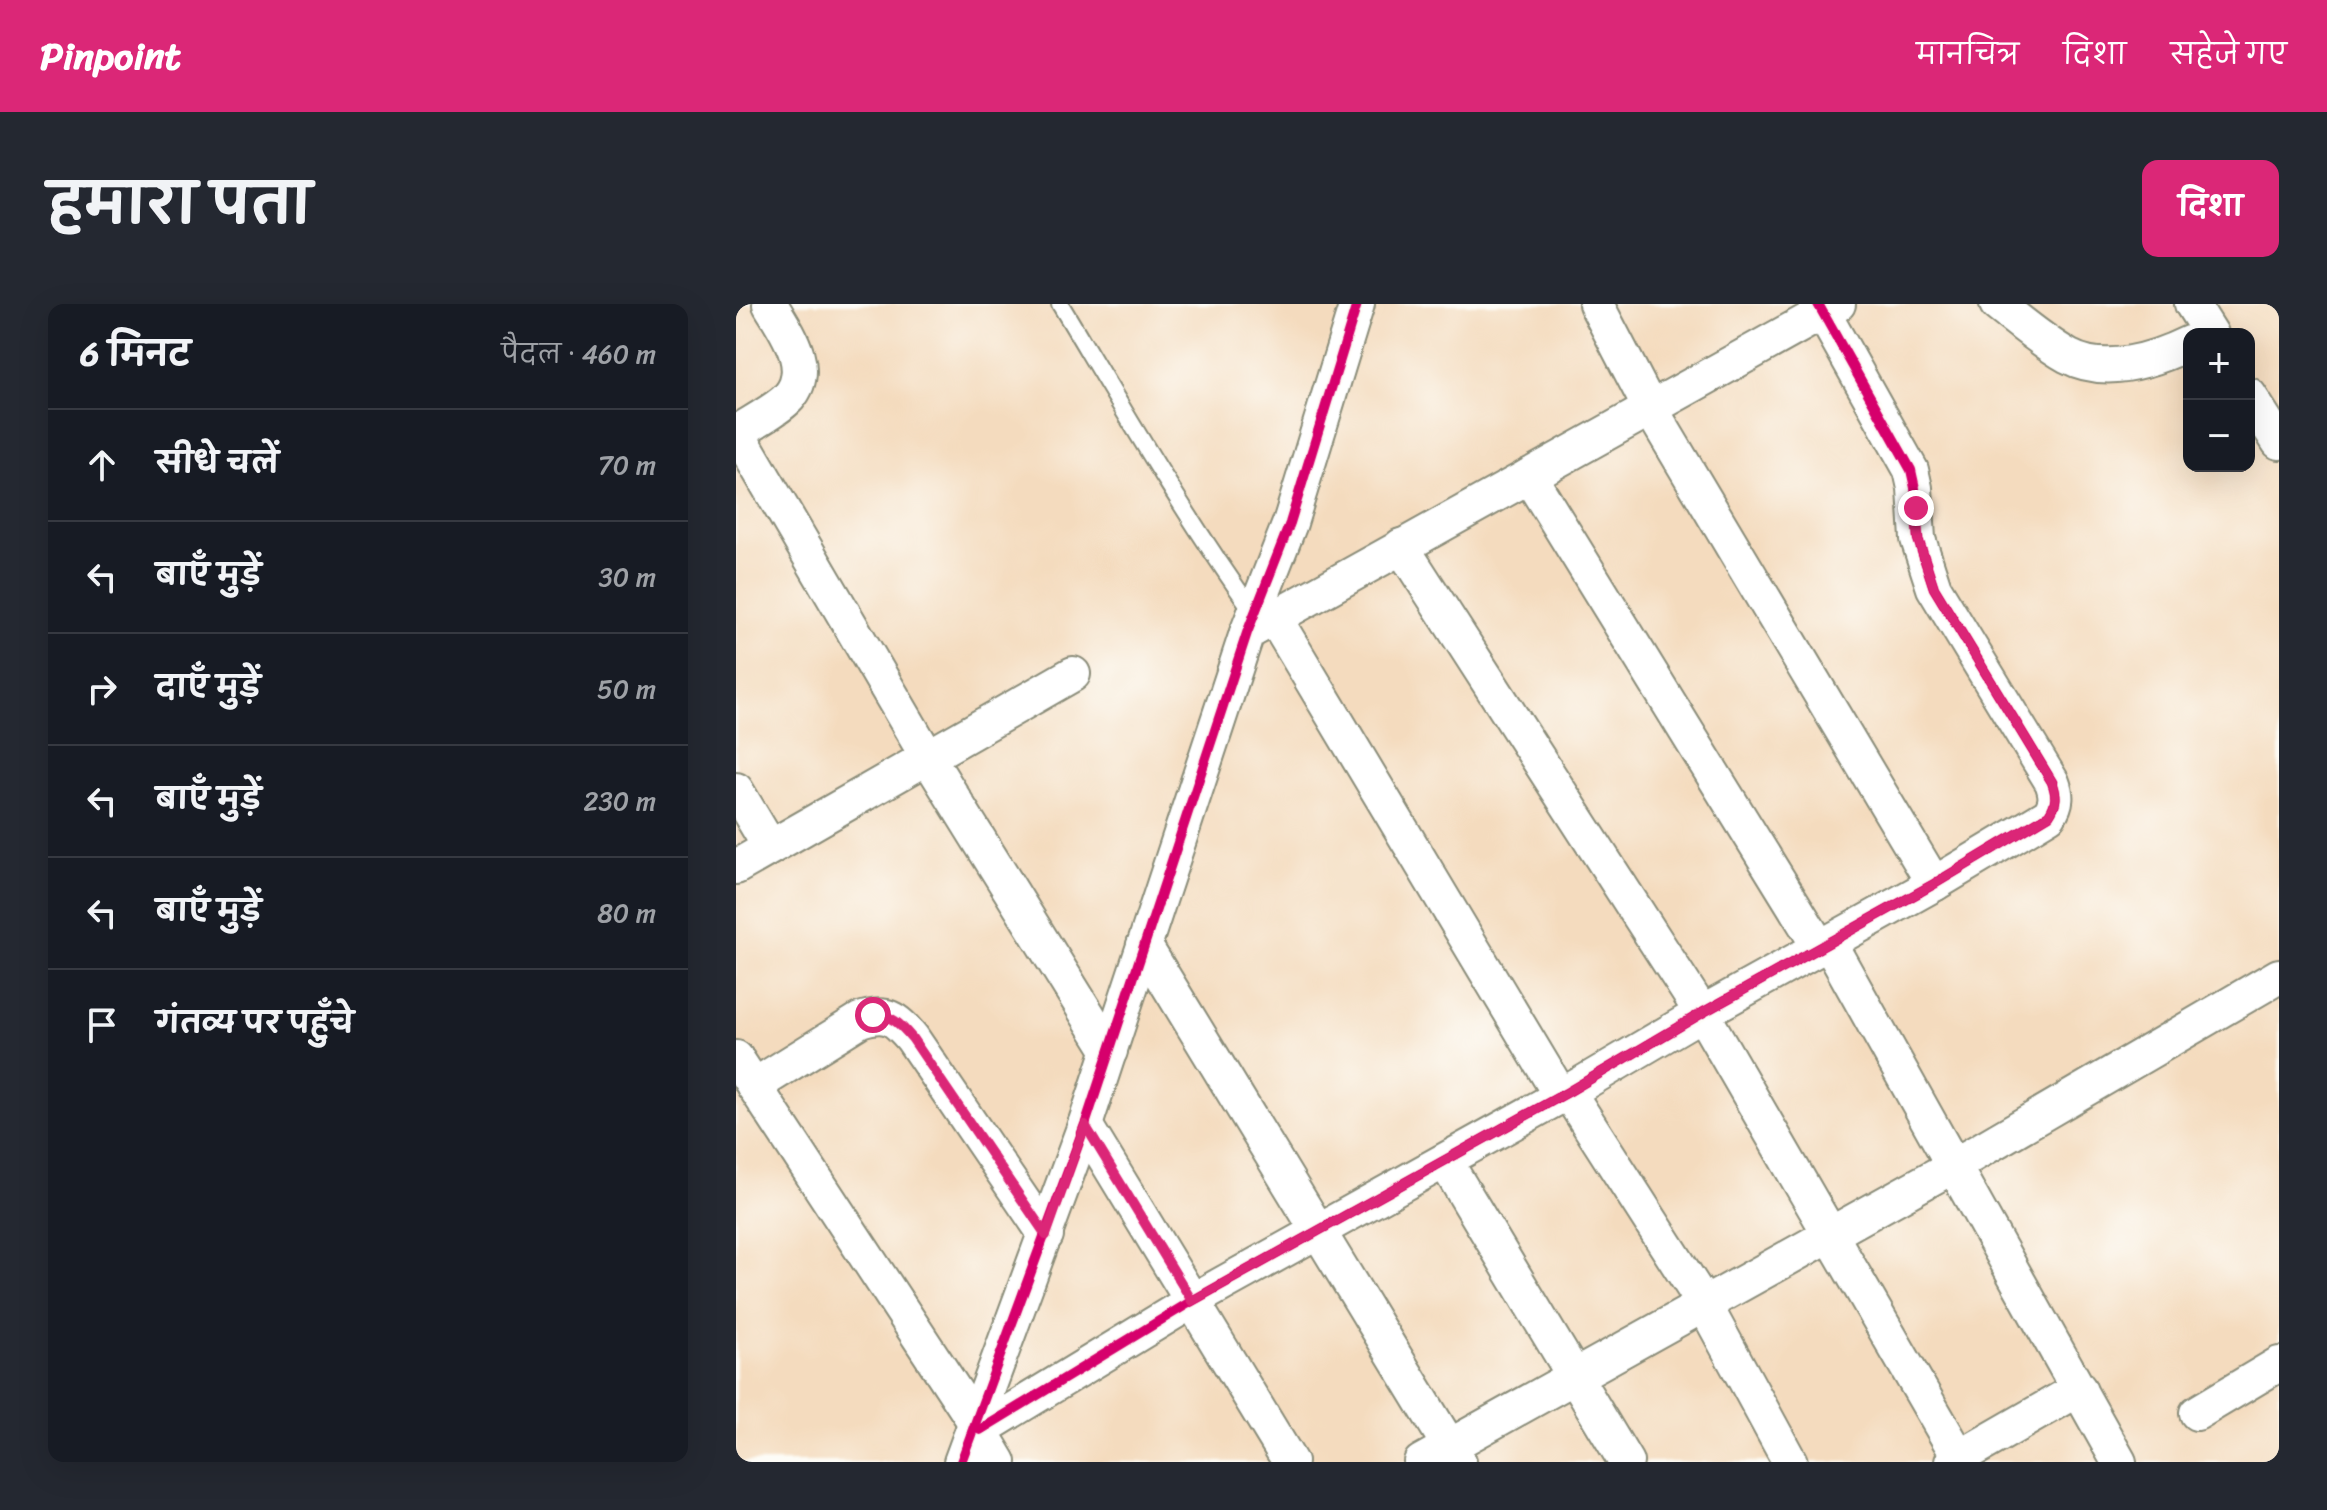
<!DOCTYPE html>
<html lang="hi">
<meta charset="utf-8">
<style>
body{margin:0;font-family:Sriracha,"Playpen Sans Deva",sans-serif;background:#242831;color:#f1f3f6}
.controls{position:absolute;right:24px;top:24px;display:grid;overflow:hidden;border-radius:16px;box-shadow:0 8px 32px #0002}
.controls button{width:72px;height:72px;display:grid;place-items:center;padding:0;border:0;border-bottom:2px solid #363941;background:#171b24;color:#f1f3f6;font:40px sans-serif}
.stop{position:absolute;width:24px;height:24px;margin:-18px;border:6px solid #db2777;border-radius:50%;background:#fff}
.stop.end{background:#db2777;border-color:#fff;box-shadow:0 2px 8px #0008}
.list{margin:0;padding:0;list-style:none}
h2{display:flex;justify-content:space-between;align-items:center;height:104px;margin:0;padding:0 32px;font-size:34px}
h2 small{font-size:26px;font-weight:400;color:#9ea1a6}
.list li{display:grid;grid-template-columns:52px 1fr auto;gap:24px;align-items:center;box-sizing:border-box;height:112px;padding:0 32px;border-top:2px solid #363941}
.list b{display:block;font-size:30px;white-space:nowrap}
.list em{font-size:26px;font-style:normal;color:#9ea1a6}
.icon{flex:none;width:44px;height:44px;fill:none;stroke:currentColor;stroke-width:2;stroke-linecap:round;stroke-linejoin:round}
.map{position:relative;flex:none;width:1543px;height:1158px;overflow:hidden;border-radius:16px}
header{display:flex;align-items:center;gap:48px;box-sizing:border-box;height:112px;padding:0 40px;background:#db2777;color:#fff}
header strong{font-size:38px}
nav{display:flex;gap:44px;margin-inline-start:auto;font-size:28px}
.intro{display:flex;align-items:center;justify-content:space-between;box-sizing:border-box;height:192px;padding:0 48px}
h1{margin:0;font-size:56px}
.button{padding:20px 36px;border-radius:16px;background:#db2777;color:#fff;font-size:28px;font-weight:700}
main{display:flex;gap:48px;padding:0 48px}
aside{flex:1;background:#171b24;border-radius:16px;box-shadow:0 8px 32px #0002}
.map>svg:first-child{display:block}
</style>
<header>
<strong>Pinpoint</strong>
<nav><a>मानचित्र</a><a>दिशा</a><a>सहेजे गए</a></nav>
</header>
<div class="intro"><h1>हमारा पता</h1><a class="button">दिशा</a></div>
<main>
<aside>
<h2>6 मिनट<small>पैदल · 460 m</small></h2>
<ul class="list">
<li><svg class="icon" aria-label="ahead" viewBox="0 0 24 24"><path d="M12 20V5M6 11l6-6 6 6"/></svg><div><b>सीधे चलें</b></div><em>70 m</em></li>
<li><svg class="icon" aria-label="left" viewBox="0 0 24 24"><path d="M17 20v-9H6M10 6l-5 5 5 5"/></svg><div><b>बाएँ मुड़ें</b></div><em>30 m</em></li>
<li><svg class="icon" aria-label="right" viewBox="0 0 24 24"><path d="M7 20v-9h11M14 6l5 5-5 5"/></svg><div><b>दाएँ मुड़ें</b></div><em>50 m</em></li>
<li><svg class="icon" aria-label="left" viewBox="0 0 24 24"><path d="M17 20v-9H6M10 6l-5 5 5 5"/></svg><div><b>बाएँ मुड़ें</b></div><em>230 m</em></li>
<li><svg class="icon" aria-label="left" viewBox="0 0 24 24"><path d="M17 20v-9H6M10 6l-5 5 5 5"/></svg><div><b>बाएँ मुड़ें</b></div><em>80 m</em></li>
<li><svg class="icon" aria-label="arrive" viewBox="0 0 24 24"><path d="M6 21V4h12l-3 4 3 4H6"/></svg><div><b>गंतव्य पर पहुँचे</b></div></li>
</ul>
</aside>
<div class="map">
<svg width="1543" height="1158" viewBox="0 0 1543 1158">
<rect width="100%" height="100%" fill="#fdfcf7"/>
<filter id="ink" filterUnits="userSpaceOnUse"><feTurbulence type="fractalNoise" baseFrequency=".0125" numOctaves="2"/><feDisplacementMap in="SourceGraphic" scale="16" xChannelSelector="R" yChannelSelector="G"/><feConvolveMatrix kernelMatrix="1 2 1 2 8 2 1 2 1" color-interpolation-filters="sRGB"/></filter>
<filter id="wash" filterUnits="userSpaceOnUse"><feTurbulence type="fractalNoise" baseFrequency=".006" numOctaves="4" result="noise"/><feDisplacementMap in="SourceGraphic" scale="32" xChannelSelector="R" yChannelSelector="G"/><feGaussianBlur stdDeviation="1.8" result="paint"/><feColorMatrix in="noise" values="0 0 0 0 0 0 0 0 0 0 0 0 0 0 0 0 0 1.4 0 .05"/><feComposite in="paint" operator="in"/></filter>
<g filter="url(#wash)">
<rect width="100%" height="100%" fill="#f4dbbe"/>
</g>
<g filter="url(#ink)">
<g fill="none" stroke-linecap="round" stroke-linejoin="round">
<g stroke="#8a8c79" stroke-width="20">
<path id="service" d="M324,0c63,105 124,211 195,310"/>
</g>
<g stroke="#8a8c79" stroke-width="38">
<g id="minor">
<polyline points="860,0 914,104 1198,580"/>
<path d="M1261,0c23,18 46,38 71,52 37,20 86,4 121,-13"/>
<polyline points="1456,0 1475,30"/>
<polyline points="1513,91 1543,138"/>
<polyline points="1,128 191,452 374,747"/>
<path d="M0,129c15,-10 41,-23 53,-36 25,-29 -3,-66 -19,-93"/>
<polyline points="793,172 1084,644"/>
<polyline points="665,242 966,709 1226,1158"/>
<polyline points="538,313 825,792"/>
<polyline points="511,329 1102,0"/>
<polyline points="0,486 34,543"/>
<polyline points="0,563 337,370"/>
<polyline points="1093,639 1383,1158"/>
<polyline points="408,641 723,1158"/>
<polyline points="0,754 239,1118 263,1158"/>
<path d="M18,782l106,-66c27,-9 35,-2 52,18l134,197"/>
<polyline points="832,788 968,1000 1054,1158"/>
<polyline points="349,821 554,1158"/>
<polyline points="709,857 890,1158"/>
<polyline points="1461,1109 1543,1060"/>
<path d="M244,1126l212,-129 376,-209 134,-79 232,-129 115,-69c8,-12 8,-20 3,-33l-118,-194 -16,-49 -3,-51 -4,-18 -93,-166"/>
<polyline points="225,1158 349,821 511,329 554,219 621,0"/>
<polyline points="685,1158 1219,861 1543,672"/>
<polyline points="1216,1158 1343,1085"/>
</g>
</g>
<use href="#service" stroke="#fff" stroke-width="16"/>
<use href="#minor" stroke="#fff" stroke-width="34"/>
<g stroke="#fdfcf7" stroke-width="15">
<g id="cycleway">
<path d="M244,1126l212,-129 376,-209 134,-79 232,-129 115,-69c8,-12 8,-20 3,-33l-118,-194 -16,-49 -3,-51 -4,-18 -93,-166"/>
<polyline points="225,1158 349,821 511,329 554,219 621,0"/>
</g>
</g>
<use href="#cycleway" stroke="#d6006c" stroke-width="10"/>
</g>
</g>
<g fill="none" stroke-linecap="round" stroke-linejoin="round" filter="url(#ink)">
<path stroke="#db2777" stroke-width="10" d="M137,711c19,-1 28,10 39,23l134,197 39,-110 107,176 376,-209 134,-79 232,-129 115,-69c8,-12 8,-20 3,-33l-118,-194 -16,-49 -2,-31"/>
</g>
</svg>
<div class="controls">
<button>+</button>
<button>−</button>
</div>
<div class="stop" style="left:137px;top:711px"></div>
<div class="stop end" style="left:1180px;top:204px"></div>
</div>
</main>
